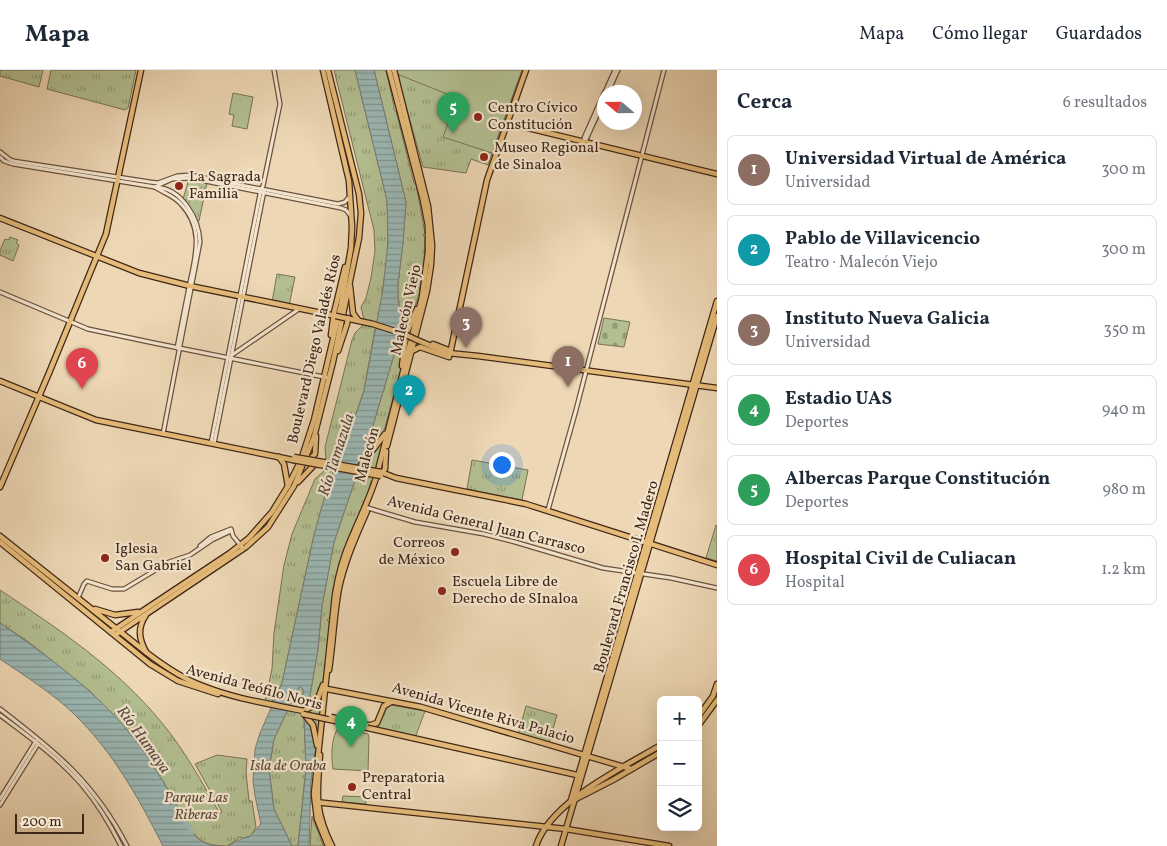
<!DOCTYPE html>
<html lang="es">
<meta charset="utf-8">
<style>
body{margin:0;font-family:Vollkorn,serif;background:#f6f6f7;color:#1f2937}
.controls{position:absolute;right:15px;bottom:15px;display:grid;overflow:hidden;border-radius:8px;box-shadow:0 5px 20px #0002}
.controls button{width:45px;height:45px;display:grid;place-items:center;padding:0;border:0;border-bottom:1px solid #e0e1e3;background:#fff;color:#1f2937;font:25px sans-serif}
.compass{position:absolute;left:597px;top:15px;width:45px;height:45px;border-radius:50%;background:#fff;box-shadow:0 5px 20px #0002;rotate:290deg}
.scale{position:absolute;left:15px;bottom:12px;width:69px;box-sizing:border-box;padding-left:5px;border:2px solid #402619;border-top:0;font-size:14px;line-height:18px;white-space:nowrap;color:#402619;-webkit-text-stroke:4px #f3e5ce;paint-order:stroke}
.you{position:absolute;left:501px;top:394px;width:18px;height:18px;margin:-12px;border:4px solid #fff;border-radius:50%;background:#1a73e8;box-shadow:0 0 0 8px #1a73e833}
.badge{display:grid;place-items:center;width:32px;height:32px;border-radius:50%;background:#1a73e8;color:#fff;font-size:16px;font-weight:700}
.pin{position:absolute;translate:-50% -41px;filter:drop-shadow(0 1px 2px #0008)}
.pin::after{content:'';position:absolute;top:26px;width:18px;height:15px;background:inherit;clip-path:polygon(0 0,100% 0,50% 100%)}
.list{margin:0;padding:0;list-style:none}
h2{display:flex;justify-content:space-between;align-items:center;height:65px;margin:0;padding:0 20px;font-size:21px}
h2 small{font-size:16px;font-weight:400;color:#747a83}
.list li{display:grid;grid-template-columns:32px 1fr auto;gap:15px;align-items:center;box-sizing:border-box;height:70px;margin:0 10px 10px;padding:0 10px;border:1px solid #e0e1e3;border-radius:8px}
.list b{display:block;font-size:19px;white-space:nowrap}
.list p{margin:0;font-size:16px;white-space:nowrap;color:#747a83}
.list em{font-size:16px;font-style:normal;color:#747a83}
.icon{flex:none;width:28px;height:28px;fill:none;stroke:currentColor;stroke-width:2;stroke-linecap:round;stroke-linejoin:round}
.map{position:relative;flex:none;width:717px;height:776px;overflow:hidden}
header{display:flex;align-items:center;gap:30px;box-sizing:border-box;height:70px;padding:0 25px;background:#fff;border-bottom:1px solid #e0e1e3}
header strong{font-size:24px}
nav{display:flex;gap:28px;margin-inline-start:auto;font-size:18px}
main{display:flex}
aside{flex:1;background:#fff}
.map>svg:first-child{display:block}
</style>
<header>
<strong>Mapa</strong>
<nav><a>Mapa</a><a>Cómo llegar</a><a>Guardados</a></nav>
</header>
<main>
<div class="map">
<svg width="717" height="776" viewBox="0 0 717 776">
<defs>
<pattern id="grass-tufts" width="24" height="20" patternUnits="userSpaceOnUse" patternTransform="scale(1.25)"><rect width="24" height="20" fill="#b3bf91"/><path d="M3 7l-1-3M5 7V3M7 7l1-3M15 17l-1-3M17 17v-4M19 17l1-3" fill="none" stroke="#939b76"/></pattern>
<pattern id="cemetery-stones" width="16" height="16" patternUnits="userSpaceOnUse" patternTransform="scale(1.25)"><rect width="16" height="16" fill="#b3bf91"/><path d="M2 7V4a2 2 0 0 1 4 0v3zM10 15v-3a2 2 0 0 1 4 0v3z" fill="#939b76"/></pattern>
<pattern id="water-rules" width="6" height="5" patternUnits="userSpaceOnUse" patternTransform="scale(1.25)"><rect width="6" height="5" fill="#9bb8b5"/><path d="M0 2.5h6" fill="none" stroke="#809592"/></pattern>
</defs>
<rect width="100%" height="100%" fill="#edd7b4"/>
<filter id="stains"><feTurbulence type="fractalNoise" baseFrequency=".004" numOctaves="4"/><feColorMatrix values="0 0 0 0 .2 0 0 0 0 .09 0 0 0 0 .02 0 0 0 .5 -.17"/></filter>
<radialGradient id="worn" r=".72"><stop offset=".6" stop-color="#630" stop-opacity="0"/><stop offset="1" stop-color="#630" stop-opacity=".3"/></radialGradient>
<g fill="url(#grass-tufts)" stroke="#7a7255">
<polygon points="0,0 43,0 39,17 0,6"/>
<polygon points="51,0 136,0 128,38 125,40 47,19"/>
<polygon points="334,0 355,0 387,130 388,161 387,189 379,245 375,259 364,320 348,368 333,402 325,426 314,465 282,613 277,625 272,632 265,631 272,599 274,563 284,495 292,464 315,409 324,401 326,391 325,377 352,270 355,263 362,256 364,250 361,237 366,228 371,208 375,181 374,160"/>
<polygon points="374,0 386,0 394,36 394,40 396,41 414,113 416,114 425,163 423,165 425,168 424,196 421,215 419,217 420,221 407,262 401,260 405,255 398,231 398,213 403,173 406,132"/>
<polygon points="396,0 522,0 488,95 471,89 466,103 423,97"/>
<polygon points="189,109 207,113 199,151 197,152 182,132"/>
<polygon points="10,167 18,170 16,173 19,175 13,191 0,185 0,180 5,169 9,170"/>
<polygon points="277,204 295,207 289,236 272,232"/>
<polygon points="402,273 408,274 383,364 384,370 375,410 371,411 363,439 360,440 361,443 334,518 332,520 334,522 330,548 327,550 330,553 316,677 310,651 309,631 318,579 322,536 334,472 369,369 396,278 402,275"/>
<polygon points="472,390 528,400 522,430 467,419"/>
<polygon points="716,455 717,456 717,491 706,488"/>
<path d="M0,520c60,40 116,77 162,133 23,28 40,59 58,91l2,-2 -27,-48 22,-9 30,4 -1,13 3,29h3l4,26 -5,9 -8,2 -5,-1v2l-11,7 -15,-1 -11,-4 -13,-14 -25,-46 -72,-89 -61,-49 -30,-20z"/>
<polygon points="300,617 303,619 306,698 298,776 292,776 274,739 269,699 274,669 296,622"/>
<path d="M391,635l34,6 -10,27 -39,-9c5,-8 7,-20 15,-24z"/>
<polygon points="526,636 557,645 549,673 518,665"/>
<polygon points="312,746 323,775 324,776 310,776"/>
</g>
<polygon fill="url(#cemetery-stones)" stroke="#7a7255" points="604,248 630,252 624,277 598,274"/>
<g fill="#b3bf91" stroke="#7a7255">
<polygon points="396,0 522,0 492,83 443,67 457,28 397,4"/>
<polygon points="233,23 253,27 247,59 232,56 234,45 229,44"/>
<path d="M339,657l29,7 1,3 -1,34 -35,-2c-2,-12 -2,-33 6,-42z"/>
<polygon points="343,726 366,727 366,734 342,732"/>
</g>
<g fill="url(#water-rules)" stroke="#777e77">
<polygon points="355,0 374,0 406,132 403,173 398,213 398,231 405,255 400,268 402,273 402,275 396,278 369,369 334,472 322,536 318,579 309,631 310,651 316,677 311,711 309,776 298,776 306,699 303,619 300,617 296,622 274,669 269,699 274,739 292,776 228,776 243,768 249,767 261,754 255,726 253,711 255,679 260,663 282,613 314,465 325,426 333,402 348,368 364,321 383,219 388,173 387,130"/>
<path d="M0,553c56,39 113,80 150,138 8,13 17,26 24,39 12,21 16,44 45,46h-56c-25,-49 -50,-94 -89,-132 -22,-21 -49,-38 -74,-55z"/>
</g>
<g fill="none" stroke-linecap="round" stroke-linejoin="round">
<polyline stroke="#9bb8b5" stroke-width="4.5" points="178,740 192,763"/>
<g stroke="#6b5240" stroke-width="5.5">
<g id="minor">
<polyline points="605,22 615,0"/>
<polyline points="608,22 618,0"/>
<polyline points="585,72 584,68 604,23"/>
<polyline points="585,72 604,30"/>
<polyline points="0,82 9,89 13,91 150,112 158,113 177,106 190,105 338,134 345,132 350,126"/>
<polyline points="0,87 4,91 13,94 155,117 172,109 190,108 341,138 346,140 350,145"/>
<path d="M155,117c27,1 44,32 45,55l-37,192"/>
<path d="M155,117c9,6 19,9 26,17 24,25 14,54 8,83 -4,20 -8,41 -12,61"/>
<polyline points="0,222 88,259 154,273 329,308"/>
<polyline points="232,285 299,239"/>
<polyline points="211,373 261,119 263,116 280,34 274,0"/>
<polyline points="214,374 264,121"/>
<polyline points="368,438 415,452 484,464 515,472 603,498 671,508 717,518"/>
<polyline points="548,440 576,340 664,0"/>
<polyline points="200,476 211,467 231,459 233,466 242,477"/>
<polyline points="78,528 84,514 87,511 112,519 124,519 169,492 190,485 212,470 231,461"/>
<path d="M0,639c56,43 94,73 127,137"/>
<path d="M0,645c28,21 58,42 82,70 16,19 28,39 39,61"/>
<polyline points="0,729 36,671"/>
<polyline points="0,735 38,674"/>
</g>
</g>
<g stroke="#402619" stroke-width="7">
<g id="major">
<polyline points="507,53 717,104"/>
<polyline points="0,148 139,203 190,216 336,246"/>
<polyline points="350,216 353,243 358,250"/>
<polyline points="345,248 373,254 404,264 407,262 417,239"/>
<polyline points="331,265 334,243 345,197"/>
<polyline points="417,270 448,283 478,286 717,318"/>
<polyline points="433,274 451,281"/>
<polyline points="338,281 347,254 348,248"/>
<polyline points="412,281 420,277 449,287"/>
<polyline points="450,284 487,110 526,0"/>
<polyline points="402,296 406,265"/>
<polyline points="0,311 96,350 293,390"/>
<polyline points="387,376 427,221 431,195 432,175 428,136 394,0"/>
<polyline points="279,387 284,394 288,416"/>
<polyline points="310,389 315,384 316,366"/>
<polyline points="360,399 361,395 385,364"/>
<polyline points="381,402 396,408 526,434 717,495"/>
<polyline points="382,403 385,399 386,381"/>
<polyline points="298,412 315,394"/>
<polyline points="0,417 49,303 106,164 141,0"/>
<path d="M0,466l147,117c17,13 36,26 56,33 32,13 68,18 101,25l12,-7 7,-19"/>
<polyline points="0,472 150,594 178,611 218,624"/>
<polyline points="95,539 115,545 138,542"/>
<polyline points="111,562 230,483 249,468 272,442 288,416 301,390 314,350 341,235 351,178 352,157 349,111 323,0"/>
<polyline points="115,565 246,477 268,457 294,416 314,367 333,292 359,168 361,143 359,124 328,0"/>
<path d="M146,582c-7,-13 -9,-24 0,-37"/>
<path d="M329,600c4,-27 5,-55 10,-82 6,-27 17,-52 28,-77"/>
<polyline points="327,619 421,637 631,699"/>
<polyline points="304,644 313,655 317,675"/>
<polyline points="698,647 713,626 717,614"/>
<polyline points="366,655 371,655 377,653 384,636 391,632"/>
<polyline points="698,656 717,630"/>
<polyline points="377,660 577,705"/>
<path d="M320,685c-3,38 -6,55 12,91"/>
<polyline points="571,730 717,231"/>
<polyline points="572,731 613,710 661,682"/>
<polyline points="315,732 566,759 669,776"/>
<path d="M328,776l-11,-27 -3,-25 21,-199c3,-19 8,-38 16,-56 8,-20 18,-39 25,-61l46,-181 6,-45v-26l-5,-26 -34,-130"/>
<path d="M536,776c14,-44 86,-78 125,-101"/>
<polyline points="561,776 717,246"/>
</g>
</g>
<use href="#minor" stroke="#f3e5ce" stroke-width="3"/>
<use href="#major" stroke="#e6bc7a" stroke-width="4.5"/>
<g stroke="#402619" stroke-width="7" stroke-linecap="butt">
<g id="major-bridge">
<polyline points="336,246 345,248"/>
<polyline points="404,264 417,270"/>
<polyline points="294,387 381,402"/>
<polyline points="293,390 381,406"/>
<polyline points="303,644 377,660"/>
<polyline points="331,647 366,655"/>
</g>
</g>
<use href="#major-bridge" stroke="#e6bc7a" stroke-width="4.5"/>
</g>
<g fill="#8f2418" stroke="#f3e5ce" stroke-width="2">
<circle cx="478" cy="47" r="5"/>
<circle cx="484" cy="87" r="5"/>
<circle cx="179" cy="116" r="5"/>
<circle cx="455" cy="482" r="5"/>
<circle cx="105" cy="488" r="5"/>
<circle cx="442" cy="521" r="5"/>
<circle cx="352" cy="717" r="5"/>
</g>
<g text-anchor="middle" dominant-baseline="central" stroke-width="4.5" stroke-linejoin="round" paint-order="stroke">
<g font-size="15" fill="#402619" stroke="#f3e5ce" text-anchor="start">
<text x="488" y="38">Centro Cívico<tspan x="488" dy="17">Constitución</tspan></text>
<text x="494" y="78">Museo Regional<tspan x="494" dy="17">de Sinaloa</tspan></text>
<text x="189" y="107">La Sagrada<tspan x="189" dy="17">Familia</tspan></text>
<text x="445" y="473" text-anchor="end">Correos<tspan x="445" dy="17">de México</tspan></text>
<text x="115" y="479">Iglesia<tspan x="115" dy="17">San Gabriel</tspan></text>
<text x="452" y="512">Escuela Libre de<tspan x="452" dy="17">Derecho de SInaloa</tspan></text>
<text x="362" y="708">Preparatoria<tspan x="362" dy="17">Central</tspan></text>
</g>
<g font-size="15" fill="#402619" stroke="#f3e5ce">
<text transform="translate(407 240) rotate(-77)">Malecón Viejo</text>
<text transform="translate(315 279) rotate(-77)">Boulevard Diego Valadés Ríos</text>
<text transform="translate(368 385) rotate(-75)">Malecón</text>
<text transform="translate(486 456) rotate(14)">Avenida General Juan Carrasco</text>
<text transform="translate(627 507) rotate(-74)">Boulevard Francisco I. Madero</text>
<text transform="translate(254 618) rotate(15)">Avenida Teófilo Noris</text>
<text transform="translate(483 644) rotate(16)">Avenida Vicente Riva Palacio</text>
</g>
<g font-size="15" font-style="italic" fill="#5d4c37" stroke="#f3e5ce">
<text x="288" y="696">Isla de Oraba</text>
<text x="196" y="728">Parque Las<tspan x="196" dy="17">Riberas</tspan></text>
</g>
<g font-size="16" font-style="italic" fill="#574a40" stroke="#f3e5ce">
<text transform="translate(337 385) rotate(-72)">Río Tamazula</text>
<text transform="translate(143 670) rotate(54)">Río Humaya</text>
</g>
</g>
<rect width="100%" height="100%" filter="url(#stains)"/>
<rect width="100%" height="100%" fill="url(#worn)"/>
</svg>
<div class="controls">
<button>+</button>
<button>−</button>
<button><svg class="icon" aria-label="layers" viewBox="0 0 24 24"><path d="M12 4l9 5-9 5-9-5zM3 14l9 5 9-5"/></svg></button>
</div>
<svg class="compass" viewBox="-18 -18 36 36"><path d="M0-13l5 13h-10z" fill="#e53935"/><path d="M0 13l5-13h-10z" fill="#747a83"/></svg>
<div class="scale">200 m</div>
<div class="you"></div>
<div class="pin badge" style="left:568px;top:317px;background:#8d6e63">1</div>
<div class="pin badge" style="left:409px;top:346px;background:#0f9aa8">2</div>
<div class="pin badge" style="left:466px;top:278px;background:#8d6e63">3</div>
<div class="pin badge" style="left:351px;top:677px;background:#2e9e5b">4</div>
<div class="pin badge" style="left:453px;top:63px;background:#2e9e5b">5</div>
<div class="pin badge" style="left:82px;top:319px;background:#e0444e">6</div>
</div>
<aside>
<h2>Cerca<small>6 resultados</small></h2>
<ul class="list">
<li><span class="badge" style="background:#8d6e63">1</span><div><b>Universidad Virtual de América</b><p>Universidad</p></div><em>300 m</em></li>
<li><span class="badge" style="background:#0f9aa8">2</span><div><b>Pablo de Villavicencio</b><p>Teatro · Malecón Viejo</p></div><em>300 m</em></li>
<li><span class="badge" style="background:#8d6e63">3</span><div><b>Instituto Nueva Galicia</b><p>Universidad</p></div><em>350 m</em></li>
<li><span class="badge" style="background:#2e9e5b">4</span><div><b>Estadio UAS</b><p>Deportes</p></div><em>940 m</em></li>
<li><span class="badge" style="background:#2e9e5b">5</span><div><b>Albercas Parque Constitución</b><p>Deportes</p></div><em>980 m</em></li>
<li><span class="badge" style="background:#e0444e">6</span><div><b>Hospital Civil de Culiacan</b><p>Hospital</p></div><em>1.2 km</em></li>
</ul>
</aside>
</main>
